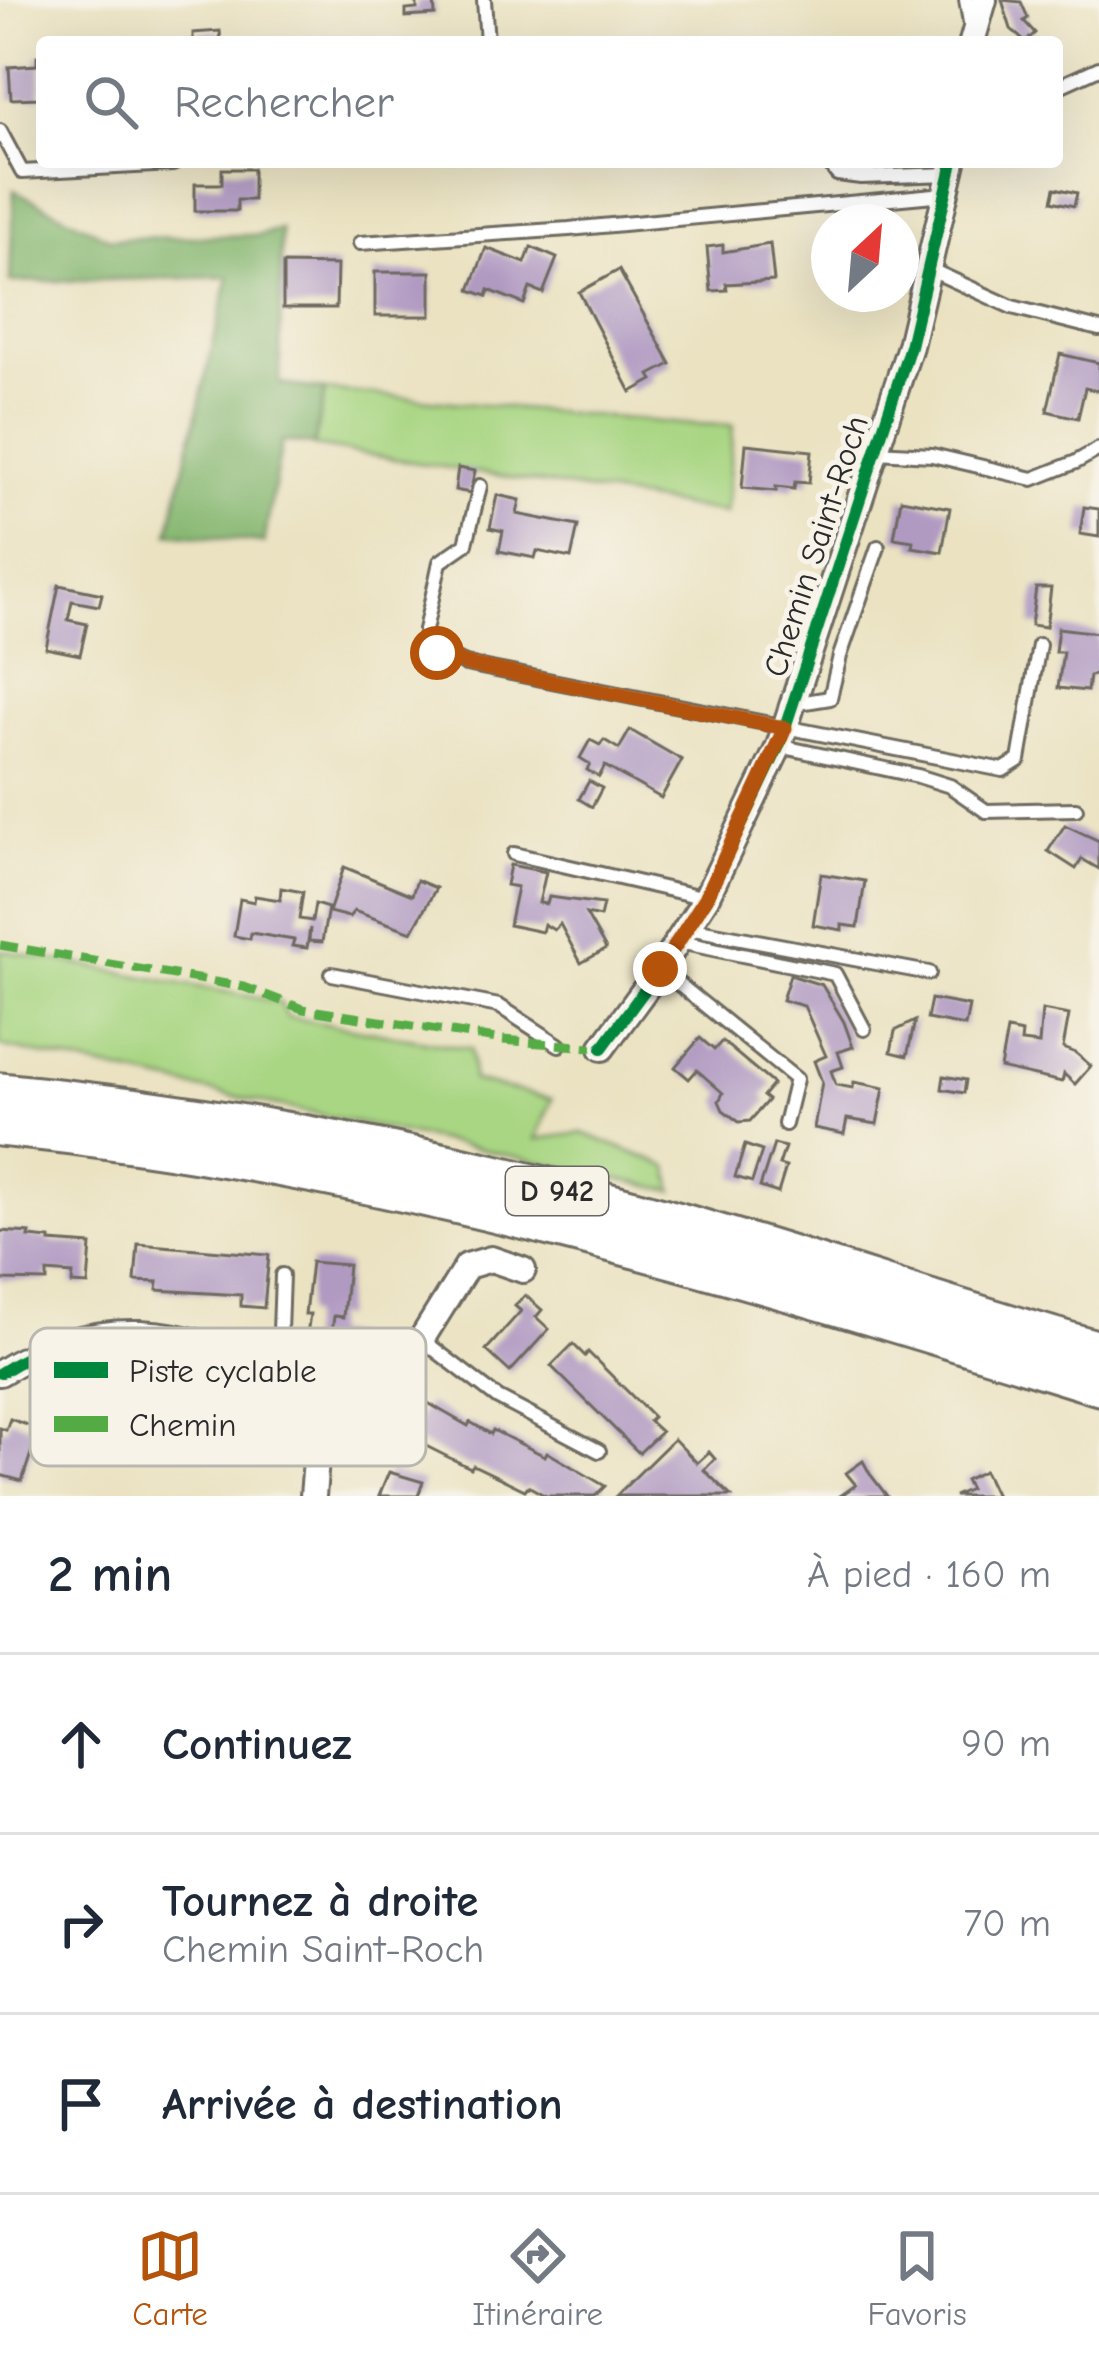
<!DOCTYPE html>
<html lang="fr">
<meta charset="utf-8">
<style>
body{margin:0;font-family:"Comic Neue",sans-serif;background:#f2f2f3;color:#1f2937}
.compass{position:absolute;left:811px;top:204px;width:108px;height:108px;border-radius:50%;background:#fff;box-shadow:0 12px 48px #0002;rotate:26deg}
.stop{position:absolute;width:36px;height:36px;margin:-27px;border:9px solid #b45309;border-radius:50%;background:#fff}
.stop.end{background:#b45309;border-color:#fff;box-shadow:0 3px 12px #0008}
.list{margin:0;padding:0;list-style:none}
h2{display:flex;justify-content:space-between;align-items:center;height:156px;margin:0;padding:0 48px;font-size:51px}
h2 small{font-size:39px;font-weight:400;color:#747a83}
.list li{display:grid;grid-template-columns:78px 1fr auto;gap:36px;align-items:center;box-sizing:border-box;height:180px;padding:0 48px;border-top:3px solid #e0e1e3}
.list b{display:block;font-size:45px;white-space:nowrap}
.list p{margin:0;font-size:39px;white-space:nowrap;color:#747a83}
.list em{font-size:39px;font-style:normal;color:#747a83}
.icon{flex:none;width:66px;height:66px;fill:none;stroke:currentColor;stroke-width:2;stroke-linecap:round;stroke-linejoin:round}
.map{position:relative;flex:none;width:1099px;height:1496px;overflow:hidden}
.search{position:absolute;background:#fff;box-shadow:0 12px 48px #0002;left:36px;right:36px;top:36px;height:132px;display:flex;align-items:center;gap:30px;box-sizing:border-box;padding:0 42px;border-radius:12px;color:#747a83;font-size:45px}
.sheet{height:696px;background:#fff}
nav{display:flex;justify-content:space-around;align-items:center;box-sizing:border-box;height:168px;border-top:3px solid #e0e1e3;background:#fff;font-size:33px;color:#747a83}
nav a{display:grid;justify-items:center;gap:6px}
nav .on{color:#b45309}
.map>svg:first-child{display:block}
</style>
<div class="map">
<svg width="1099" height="1496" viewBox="0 0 1099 1496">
<rect width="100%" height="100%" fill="#f7f3e8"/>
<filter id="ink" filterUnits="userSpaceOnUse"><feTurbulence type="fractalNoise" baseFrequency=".00833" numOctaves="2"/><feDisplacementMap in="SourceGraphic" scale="24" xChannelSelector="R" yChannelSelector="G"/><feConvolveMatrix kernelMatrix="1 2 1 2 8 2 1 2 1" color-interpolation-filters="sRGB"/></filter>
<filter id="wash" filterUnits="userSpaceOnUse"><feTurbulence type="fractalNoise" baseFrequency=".004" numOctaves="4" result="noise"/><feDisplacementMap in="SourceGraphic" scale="48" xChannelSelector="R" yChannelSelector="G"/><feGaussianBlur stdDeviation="2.7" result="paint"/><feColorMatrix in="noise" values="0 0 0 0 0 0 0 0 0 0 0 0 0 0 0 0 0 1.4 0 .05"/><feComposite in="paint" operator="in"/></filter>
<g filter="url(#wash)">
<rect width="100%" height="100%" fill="#eae2c1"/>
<g fill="#a9d683" stroke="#6a8057" stroke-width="3">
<polygon points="325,390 682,424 733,425 726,513 314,446"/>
<polygon points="0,950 280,1002 287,1017 471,1049 473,1081 552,1099 536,1139 583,1133 669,1167 674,1191 0,1046"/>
</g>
<polygon fill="#86b771" stroke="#58714e" stroke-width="3" points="14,190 111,239 260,235 281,229 280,384 325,390 314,445 282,441 264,543 169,533 229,277 10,282"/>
<g id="blocks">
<g fill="#b09ac2">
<polygon points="434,0 435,15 406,17 406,10 417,9 417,1"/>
<polygon points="1002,0 1021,2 1028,18 1024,21 1035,33 1025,42 1011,29"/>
<polygon points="220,31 221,42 193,42 193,33"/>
<polygon points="37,56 42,56 40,98 11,99 9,67 37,65"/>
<polygon points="222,169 253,169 253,200 237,200 237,211 195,211 195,184 222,184"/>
<polygon points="1055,188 1077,193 1074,206 1052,201"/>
<polygon points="770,244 774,281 726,284 727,290 711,291 707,247 723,245 723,252"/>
<polygon points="531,247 557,258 543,293 530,288 524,304 489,290 487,296 470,290 486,248 525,263"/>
<polygon points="283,264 337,265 336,308 283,308"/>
<polygon points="619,270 671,364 650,375 653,380 631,392 579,292"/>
<rect x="375" y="272" width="56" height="44"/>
<polygon points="1060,354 1099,363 1099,391 1085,388 1078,418 1047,411"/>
<polygon points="746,444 812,451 809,483 795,482 794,489 776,487 776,491 742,488"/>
<polygon points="458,468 475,471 470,493 455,490"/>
<polygon points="497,495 520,500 517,514 578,526 571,558 537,551 535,558 499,551 503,531 490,528"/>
<polygon points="901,499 950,508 942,552 912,547 913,541 894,538"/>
<polygon points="1084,507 1099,509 1099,537 1080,534"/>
<polygon points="59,585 102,594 99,606 72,601 68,620 87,624 80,655 46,648"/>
<polygon points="1036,588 1051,588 1046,627 1031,625"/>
<polygon points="1058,628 1099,633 1099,674 1089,676 1087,691 1058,688 1063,652 1055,652"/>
<polygon points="630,730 682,760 661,798 605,766 599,777 587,770 590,764 580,758 590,740 600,745 604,740 619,749"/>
<polygon points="589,781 602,788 592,807 579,799"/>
<polygon points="1065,825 1099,841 1099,869 1082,859 1076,869 1048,851"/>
<polygon points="510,865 546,872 539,903 547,904 549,897 603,904 600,917 586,914 606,949 581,963 560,924 554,930 544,924 542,932 509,925 517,887 506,885"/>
<polygon points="344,867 412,895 417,880 436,888 412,932 354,911 349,917 329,912"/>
<polygon points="821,874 865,881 858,927 842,925 842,930 813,925"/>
<polygon points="281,888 303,892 299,919 312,921 315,904 328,908 322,942 309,941 310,928 307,948 292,946 294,940 251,933 250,939 234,936 240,899 254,902 255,896 280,900"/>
<polygon points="790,975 822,985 844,1022 853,1047 838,1052 843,1067 831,1071 836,1085 853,1088 854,1082 884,1088 877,1124 847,1119 844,1134 814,1128 822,1082 814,1061 826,1056 804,1006 782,1000"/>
<polygon points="931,999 969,1006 965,1026 927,1019"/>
<polygon points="1042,1010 1069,1015 1063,1048 1076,1053 1091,1066 1075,1084 1064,1074 1062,1082 1000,1068 1007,1030 1022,1033 1021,1042 1039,1044"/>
<polygon points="915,1021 907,1056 891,1052 895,1031"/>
<polygon points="700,1038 714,1050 722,1041 773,1084 763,1096 768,1100 750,1121 739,1122 723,1110 719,1101 723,1093 697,1070 689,1079 675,1067"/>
<polygon points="944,1076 966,1080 964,1093 942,1089"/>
<polygon points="774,1144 785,1147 779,1165 786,1167 778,1193 760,1187"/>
<polygon points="745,1145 762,1151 752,1182 735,1177"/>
<polygon points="0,1231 30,1233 29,1237 50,1239 50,1242 91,1245 88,1285 72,1284 73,1274 47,1272 47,1281 0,1280"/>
<polygon points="138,1244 269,1255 264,1308 241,1306 241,1295 157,1290 158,1282 135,1281"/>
<polygon points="311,1262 348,1265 343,1317 334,1316 332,1333 353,1335 350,1373 302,1368 310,1314 305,1314"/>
<polygon points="525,1295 542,1310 536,1317 549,1329 510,1372 486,1350 521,1311 515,1306"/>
<polygon points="573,1344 585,1356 588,1352 653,1417 649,1421 661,1432 639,1453 551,1366"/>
<polygon points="428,1403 468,1426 470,1422 491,1434 493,1430 545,1456 547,1452 605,1486 595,1496 546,1496 528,1486 525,1490 473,1465 471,1468 450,1458 408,1437"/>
<polygon points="10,1419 39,1429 22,1481 0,1475 0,1428 6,1430"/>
<polygon points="674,1439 697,1463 709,1452 715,1459 704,1470 731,1496 616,1496"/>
<polygon points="863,1461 870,1474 887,1496 840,1496 856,1485 846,1473"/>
<polygon points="984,1471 996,1496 954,1496 970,1489 965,1480"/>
<polygon points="389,1472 423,1482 418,1496 379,1496"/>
</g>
</g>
</g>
<g filter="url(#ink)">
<use href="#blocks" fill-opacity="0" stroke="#6e6b60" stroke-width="3"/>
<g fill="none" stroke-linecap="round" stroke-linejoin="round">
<g stroke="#6e6b60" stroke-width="18">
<g id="lane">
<polyline points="484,0 487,42"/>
<polyline points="966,0 971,28"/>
<polyline points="1057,87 1099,68"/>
<polyline points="0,131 22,172 173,164"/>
<polyline points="828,162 837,174 861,177 951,174"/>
<polyline points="360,243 569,229 945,194"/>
<polyline points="931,270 1012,307 1099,329"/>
<polyline points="876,452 932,455 1033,479 1076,462 1099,449"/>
<polyline points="480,486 466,544 440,562 425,630 437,653 466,664 1003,770 1019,760 1039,645"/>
<polyline points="793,704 830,698 840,656 878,547"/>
<polyline points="779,746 918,776 950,786 986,811 1076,809"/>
<polyline points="514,854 706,898"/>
<polyline points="688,928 929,973"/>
<polyline points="679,942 835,974 864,1029"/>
<polyline points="660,969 796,1079 785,1124"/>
<polyline points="332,974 499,1006 559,1045"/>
<polyline points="421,1339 498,1398 599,1451"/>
<polyline points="278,1388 282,1275"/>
</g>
</g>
<g stroke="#6e6b60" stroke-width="30">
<g id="street">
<polyline points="972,42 984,0"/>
<polyline points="602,1048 660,969 706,898 779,746 910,346 953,162"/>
<path d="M0,1373c84,-55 198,-56 275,13 17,16 29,43 42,62"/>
<polyline points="313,1496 317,1448 365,1430 467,1266 491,1259 523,1270"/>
</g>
</g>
<g stroke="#6e6b60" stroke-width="45">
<g id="primary">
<path d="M0,1093c209,20 416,59 619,113 161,43 319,100 480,145"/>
<path d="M0,1126c378,37 738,147 1099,259"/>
</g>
</g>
<use href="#lane" stroke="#fff" stroke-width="12"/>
<use href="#street" stroke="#fff" stroke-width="24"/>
<use href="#primary" stroke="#fff" stroke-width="39"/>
<polyline stroke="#54ab44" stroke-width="9" stroke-dasharray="18 9" stroke-linecap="butt" points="0,945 244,987 303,1009 503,1040 602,1048"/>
<g stroke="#f7f3e8" stroke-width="20">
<g id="cycleway">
<polyline points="602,1048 660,969 706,898 779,746 910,346 953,162"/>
<path d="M0,1373c84,-55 198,-56 275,13 17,16 29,43 42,62"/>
</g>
</g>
<use href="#cycleway" stroke="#00873e" stroke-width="12"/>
</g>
</g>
<g fill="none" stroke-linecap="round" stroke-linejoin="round" filter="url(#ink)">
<polyline stroke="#b45309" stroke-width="15" points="437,653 466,664 785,728 706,898 660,969"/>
</g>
<g text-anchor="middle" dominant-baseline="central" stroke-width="10" stroke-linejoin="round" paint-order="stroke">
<rect fill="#f7f3e8" stroke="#686764" stroke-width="3" x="506" y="1167" width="102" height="48" rx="9"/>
<g font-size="30" font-weight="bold" fill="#2b2b2b">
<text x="557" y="1191">D 942</text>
</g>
<g font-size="33" fill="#2b2b2b" stroke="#f7f3e8">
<text transform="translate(816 546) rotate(-72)">Chemin Saint-Roch</text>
</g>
</g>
<rect x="30" y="1328" width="396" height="138" rx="18" fill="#f7f3e8" stroke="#bab7af" stroke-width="3"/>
<rect x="54" y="1362" width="54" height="16" fill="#00873e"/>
<rect x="54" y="1416" width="54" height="16" fill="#54ab44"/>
<g font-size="33" fill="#2b2b2b">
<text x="129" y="1382">Piste cyclable</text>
<text x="129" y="1436">Chemin</text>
</g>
</svg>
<svg class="compass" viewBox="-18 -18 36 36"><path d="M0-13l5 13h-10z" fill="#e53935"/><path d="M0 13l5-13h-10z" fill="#747a83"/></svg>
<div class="stop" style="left:437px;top:653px"></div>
<div class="stop end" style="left:660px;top:969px"></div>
<div class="search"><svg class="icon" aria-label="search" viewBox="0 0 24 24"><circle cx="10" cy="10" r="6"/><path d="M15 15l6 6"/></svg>Rechercher</div>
</div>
<section class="sheet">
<h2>2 min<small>À pied · 160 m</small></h2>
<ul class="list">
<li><svg class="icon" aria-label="ahead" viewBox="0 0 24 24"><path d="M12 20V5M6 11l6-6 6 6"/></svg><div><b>Continuez</b></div><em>90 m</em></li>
<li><svg class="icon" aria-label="right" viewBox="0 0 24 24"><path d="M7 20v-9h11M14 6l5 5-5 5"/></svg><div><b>Tournez à droite</b><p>Chemin Saint-Roch</p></div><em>70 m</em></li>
<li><svg class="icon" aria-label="arrive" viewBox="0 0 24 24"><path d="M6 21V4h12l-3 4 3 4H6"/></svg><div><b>Arrivée à destination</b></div></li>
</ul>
</section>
<nav>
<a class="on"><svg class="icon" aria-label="map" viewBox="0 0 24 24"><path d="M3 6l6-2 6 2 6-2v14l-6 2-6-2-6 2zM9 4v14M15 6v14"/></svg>Carte</a>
<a><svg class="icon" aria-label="directions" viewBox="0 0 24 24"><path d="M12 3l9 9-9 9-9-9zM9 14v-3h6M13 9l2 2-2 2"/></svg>Itinéraire</a>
<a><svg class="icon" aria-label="saved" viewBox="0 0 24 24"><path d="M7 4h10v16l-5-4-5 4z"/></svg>Favoris</a>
</nav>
